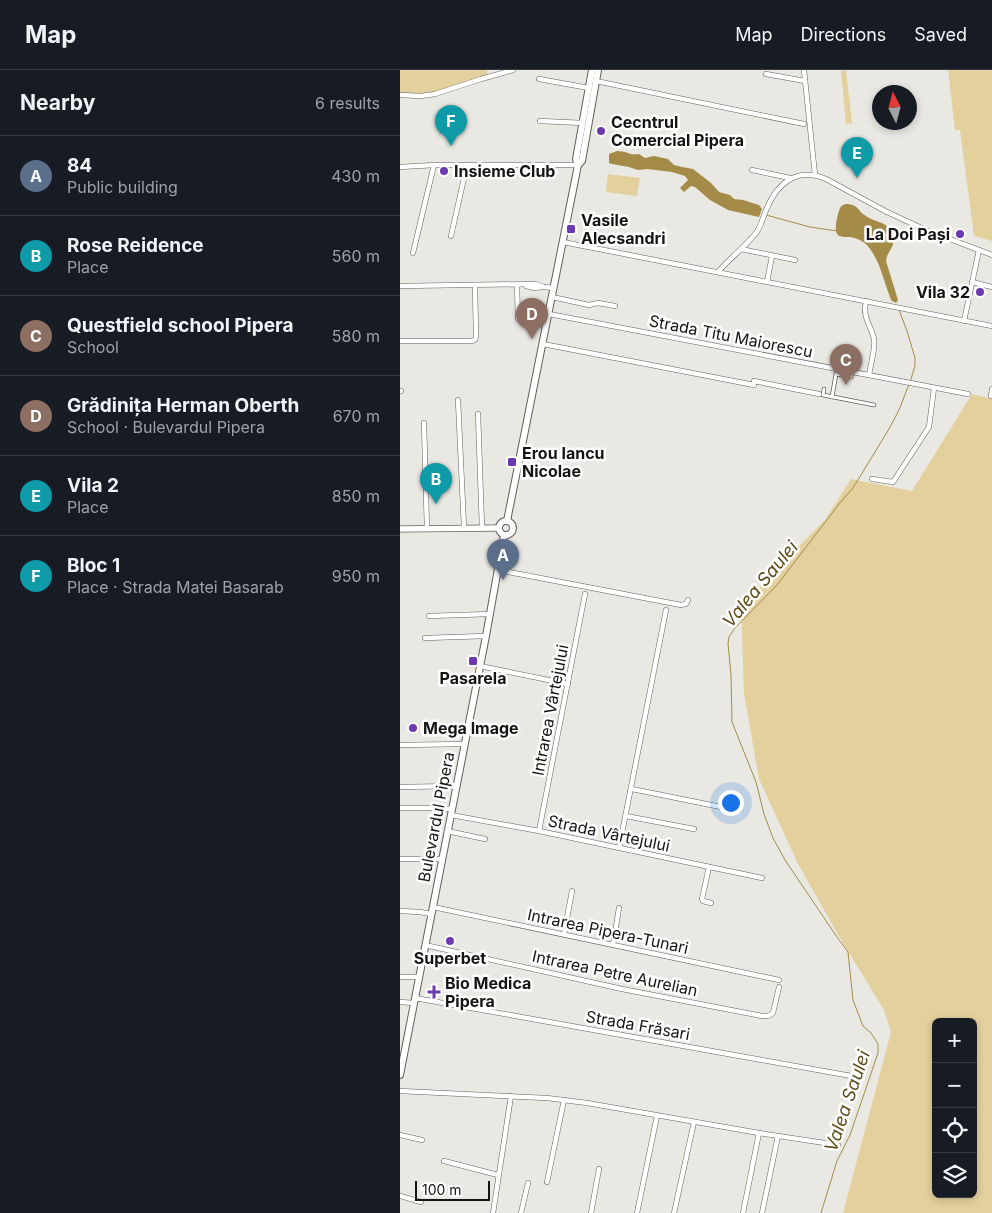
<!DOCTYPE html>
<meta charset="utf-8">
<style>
body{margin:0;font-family:Inter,sans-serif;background:#242831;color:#f1f3f6}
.controls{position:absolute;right:15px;bottom:15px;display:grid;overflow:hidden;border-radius:8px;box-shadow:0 2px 8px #0003}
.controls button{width:45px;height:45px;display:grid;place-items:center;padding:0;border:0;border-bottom:1px solid #363941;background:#171b24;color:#f1f3f6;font:25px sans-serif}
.compass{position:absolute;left:472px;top:15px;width:45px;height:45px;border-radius:50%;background:#171b24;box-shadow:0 2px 8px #0003;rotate:354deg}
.scale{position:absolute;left:15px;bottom:12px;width:75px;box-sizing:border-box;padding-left:5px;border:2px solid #151413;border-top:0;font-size:14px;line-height:18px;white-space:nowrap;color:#151413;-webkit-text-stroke:4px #fff;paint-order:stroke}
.you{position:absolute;left:330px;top:732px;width:18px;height:18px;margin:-12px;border:4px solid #fff;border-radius:50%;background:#1a73e8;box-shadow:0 0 0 8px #1a73e833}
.badge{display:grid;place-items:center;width:32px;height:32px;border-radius:50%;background:#b45309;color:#fff;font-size:16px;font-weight:700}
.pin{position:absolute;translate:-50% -41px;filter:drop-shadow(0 1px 2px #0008)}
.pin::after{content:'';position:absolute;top:26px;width:18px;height:15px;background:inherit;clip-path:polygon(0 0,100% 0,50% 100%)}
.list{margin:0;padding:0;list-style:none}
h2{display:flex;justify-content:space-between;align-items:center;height:65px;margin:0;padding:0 20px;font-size:21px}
h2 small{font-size:16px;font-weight:400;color:#9ea1a6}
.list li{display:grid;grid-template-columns:32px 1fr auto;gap:15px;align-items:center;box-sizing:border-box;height:80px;padding:0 20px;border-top:1px solid #363941}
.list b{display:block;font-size:19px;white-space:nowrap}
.list p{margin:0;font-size:16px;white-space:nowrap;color:#9ea1a6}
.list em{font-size:16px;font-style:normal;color:#9ea1a6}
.icon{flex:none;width:28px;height:28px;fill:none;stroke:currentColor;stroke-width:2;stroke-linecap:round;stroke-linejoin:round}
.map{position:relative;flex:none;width:592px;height:1143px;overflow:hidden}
header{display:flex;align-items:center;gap:30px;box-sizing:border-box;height:70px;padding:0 25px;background:#171b24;border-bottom:1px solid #363941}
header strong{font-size:24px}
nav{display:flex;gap:28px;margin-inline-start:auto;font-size:18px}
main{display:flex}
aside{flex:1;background:#171b24}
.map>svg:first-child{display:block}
</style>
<header>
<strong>Map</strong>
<nav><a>Map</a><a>Directions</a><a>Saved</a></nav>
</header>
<main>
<aside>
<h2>Nearby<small>6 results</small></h2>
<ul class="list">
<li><span class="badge" style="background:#5c6f8a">A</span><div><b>84</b><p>Public building</p></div><em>430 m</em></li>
<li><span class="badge" style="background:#0f9aa8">B</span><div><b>Rose Reidence</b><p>Place</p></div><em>560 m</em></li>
<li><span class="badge" style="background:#8d6e63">C</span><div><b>Questfield school Pipera</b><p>School</p></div><em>580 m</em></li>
<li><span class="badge" style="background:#8d6e63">D</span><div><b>Grădinița Herman Oberth</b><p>School · Bulevardul Pipera</p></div><em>670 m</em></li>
<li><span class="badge" style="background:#0f9aa8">E</span><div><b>Vila 2</b><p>Place</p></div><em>850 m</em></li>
<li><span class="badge" style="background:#0f9aa8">F</span><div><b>Bloc 1</b><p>Place · Strada Matei Basarab</p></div><em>950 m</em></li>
</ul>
</aside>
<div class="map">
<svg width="592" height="1143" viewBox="0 0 592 1143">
<rect width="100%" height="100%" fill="#e9e8e3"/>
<g fill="#e4d09d" fill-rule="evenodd">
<polygon points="0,0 87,0 88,7 35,24 0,25"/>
<polygon points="446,0 452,53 446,54 441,1"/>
<polygon points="548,0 592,0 592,171 574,166 560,60 555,60"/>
<polygon points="208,104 240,108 237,126 206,122"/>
<path d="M572,324l20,5v814h-149l48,-181 -7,-22 -44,-72 -42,-74 -39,-85 -15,-85 -3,-89 84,-85 26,-41 61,12zM536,952h37v172h-37z"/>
</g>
<g fill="#a58b48">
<path d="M217,81c11,0 12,5 22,3l6,4 9,-2 14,3 6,6 8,2 11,2 18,14 8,9 11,3 4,4 9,1 16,5 3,4 -3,8 -31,-7 -18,-10 -15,-13 -4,-1 -7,6 -4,-4 8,-8 -3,-4 -13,-4 -25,-3 -9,1 -9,-3 -17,-3 -3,-1v-9z"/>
<path d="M446,134c14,1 11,7 20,12 10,7 16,4 25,14l2,15 -6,11 -1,5 12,39 -2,3c-1,-1 -3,-1 -4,-2 -3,-4 -11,-33 -15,-40 -7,-14 -12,-22 -28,-24 -4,0 -9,0 -11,-2 -5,-4 0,-22 2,-27 2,-3 3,-3 6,-4z"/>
</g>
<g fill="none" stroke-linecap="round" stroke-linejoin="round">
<g stroke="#a58b48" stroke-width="1">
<polyline points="366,145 410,157 437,161"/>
<polyline points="421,1143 437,1091 450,1065 478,983 478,974 471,963 463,956 453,930 448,882 437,867 385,790 373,768 364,744 356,712 332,652 331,605 328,573 329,567 335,558 377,515 439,434 453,418 489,359 499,340 511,309 515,296 515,288 507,261 499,240"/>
</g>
<g stroke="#62605c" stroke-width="4.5">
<g id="pedestrian">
<polyline points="424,319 423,325 474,335"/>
<polyline points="432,327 436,304 451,307 452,302"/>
</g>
</g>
<g stroke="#62605c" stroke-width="5.5">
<g id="minor">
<polyline points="404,0 415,105"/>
<polyline points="366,4 405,11"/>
<polyline points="139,9 189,18"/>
<polyline points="196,11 404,54"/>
<polyline points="0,25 21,26 35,24 81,9 113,0"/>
<polyline points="140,51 183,53"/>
<polyline points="0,97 34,95 178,95"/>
<polyline points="352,100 390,108"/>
<polyline points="51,166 67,95"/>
<polyline points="163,172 592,256"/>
<polyline points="341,179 395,190"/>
<polyline points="13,183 34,95"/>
<path d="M318,202c12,-14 27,-25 38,-39 6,-8 7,-17 11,-25 11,-26 31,-41 59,-29l61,33 39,18 66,25"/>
<polyline points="367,212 372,186"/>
<polyline points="572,212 592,217"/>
<polyline points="117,215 118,249"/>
<polyline points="0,216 135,214 144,217 154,218"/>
<polyline points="126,216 134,218 143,217"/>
<polyline points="152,227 189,235 198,233 215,236"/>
<path d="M466,231c-4,17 5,24 8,38 2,7 -4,28 -5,36"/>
<polyline points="149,244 568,324"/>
<polyline points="564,251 579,180"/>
<polyline points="0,271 71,271 75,270 76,266 75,215"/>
<polyline points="143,274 354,315"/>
<polyline points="354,311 419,324"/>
<polyline points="592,319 591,326 592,326"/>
<polyline points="0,321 1,321"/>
<polyline points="58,330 64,458"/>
<polyline points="78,344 82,458"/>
<polyline points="24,353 27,459"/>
<polyline points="472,409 493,412 529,357 534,318"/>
<polyline points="98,500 281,535 286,534 288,530"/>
<polyline points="29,546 90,544"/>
<polyline points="25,568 86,566"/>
<polyline points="80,596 168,614"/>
<polyline points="0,675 65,674"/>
<polyline points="0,717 56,716"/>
<polyline points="232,719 336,740"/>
<polyline points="0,738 38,738 52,739"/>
<polyline points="51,745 139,761 362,808"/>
<polyline points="226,746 294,759"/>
<polyline points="47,761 85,769"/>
<polyline points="139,761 185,524"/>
<polyline points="219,778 266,540"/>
<polyline points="0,789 42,789"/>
<polyline points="309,797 302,829 303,831 311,833"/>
<polyline points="33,837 379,910"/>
<polyline points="0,841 20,842 31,844"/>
<polyline points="164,864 172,821"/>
<polyline points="25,875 222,919 362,946 368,946 373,943 379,917"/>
<polyline points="213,875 219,838"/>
<polyline points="0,907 19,907"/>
<polyline points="15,928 457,1007"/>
<polyline points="0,932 14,933"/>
<polyline points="0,1021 147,1028 187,1033 359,1063 438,1075"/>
<polyline points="0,1065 22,1070"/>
<polyline points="44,1091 98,1105"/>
<polyline points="147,1112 164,1030"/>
<polyline points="0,1126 21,1132"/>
<polyline points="93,1143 111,1026"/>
<polyline points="121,1143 128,1113"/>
<polyline points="191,1143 199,1099"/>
<polyline points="237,1143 257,1046"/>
<polyline points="274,1143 294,1052"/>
<polyline points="343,1143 359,1063"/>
<polyline points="362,1143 378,1066"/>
</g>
</g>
<g stroke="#62605c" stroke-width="7">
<polyline id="tertiary" points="0,459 99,458"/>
</g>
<g stroke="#62605c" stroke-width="8">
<g id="secondary">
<polyline points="178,95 176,89 192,0"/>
<polyline points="107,451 178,95 182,91 198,0"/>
<circle cx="106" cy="458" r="7"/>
<polyline points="0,1005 86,566 104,465"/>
</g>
</g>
<use href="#pedestrian" stroke="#fff" stroke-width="3"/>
<use href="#minor" stroke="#fff" stroke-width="4.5"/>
<use href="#tertiary" stroke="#fff" stroke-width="5.5"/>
<use href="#secondary" stroke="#fff" stroke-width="6"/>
</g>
<g fill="#6c39b0" stroke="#fff" stroke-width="2">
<circle cx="201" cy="61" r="5"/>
<circle cx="44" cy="101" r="5"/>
<rect x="166" y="154" width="10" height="10" rx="2.5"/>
<circle cx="560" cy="164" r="5"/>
<circle cx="580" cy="222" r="5"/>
<rect x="107" y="387" width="10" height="10" rx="2.5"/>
<rect x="68" y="586" width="10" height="10" rx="2.5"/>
<circle cx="13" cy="658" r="5"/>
<circle cx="50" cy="871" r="5"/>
<path d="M31.5 914.5h5v5h5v5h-5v5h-5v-5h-5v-5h5z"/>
</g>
<g text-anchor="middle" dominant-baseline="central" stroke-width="5" stroke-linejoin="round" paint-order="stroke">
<g font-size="16" font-weight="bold" fill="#151413" stroke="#fff" text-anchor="start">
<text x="211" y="52">Cecntrul<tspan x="211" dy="18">Comercial Pipera</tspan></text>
<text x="54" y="101">Insieme Club</text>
<text x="181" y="150">Vasile<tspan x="181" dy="18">Alecsandri</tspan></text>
<text x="550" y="164" text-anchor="end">La Doi Pași</text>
<text x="570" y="222" text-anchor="end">Vila 32</text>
<text x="122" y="383">Erou Iancu<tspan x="122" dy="18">Nicolae</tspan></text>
<text x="73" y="608" text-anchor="middle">Pasarela</text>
<text x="23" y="658">Mega Image</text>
<text x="50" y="888" text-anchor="middle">Superbet</text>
<text x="45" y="913">Bio Medica<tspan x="45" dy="18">Pipera</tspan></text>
</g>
<g font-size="16" fill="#151413" stroke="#fff">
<text transform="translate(331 266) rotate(11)">Strada Titu Maiorescu</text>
<text transform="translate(150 640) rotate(-79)">Intrarea Vârtejului</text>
<text transform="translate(36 747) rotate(-79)">Bulevardul Pipera</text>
<text transform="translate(209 763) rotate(12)">Strada Vârtejului</text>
<text transform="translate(208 861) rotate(12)">Intrarea Pipera-Tunari</text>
<text transform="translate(215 903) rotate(12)">Intrarea Petre Aurelian</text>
<text transform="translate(238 955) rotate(10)">Strada Frăsari</text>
</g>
<g font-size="18" font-style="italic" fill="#5c4914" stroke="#fff">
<text transform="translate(360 514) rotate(-50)">Valea Saulei</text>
<text transform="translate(447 1031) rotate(-71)">Valea Saulei</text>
</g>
</g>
</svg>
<div class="controls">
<button>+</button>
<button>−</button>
<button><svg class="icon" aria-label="locate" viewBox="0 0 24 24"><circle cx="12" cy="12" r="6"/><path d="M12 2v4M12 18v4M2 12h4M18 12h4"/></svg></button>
<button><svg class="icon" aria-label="layers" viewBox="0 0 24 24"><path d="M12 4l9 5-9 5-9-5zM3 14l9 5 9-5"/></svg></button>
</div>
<svg class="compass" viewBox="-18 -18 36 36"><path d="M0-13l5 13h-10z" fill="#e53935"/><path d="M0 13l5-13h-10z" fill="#9ea1a6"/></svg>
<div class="scale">100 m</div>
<div class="you"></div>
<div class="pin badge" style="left:103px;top:510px;background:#5c6f8a">A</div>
<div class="pin badge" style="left:36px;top:434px;background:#0f9aa8">B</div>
<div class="pin badge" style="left:446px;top:315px;background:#8d6e63">C</div>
<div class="pin badge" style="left:132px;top:269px;background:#8d6e63">D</div>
<div class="pin badge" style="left:457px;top:108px;background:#0f9aa8">E</div>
<div class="pin badge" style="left:51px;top:76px;background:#0f9aa8">F</div>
</div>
</main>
